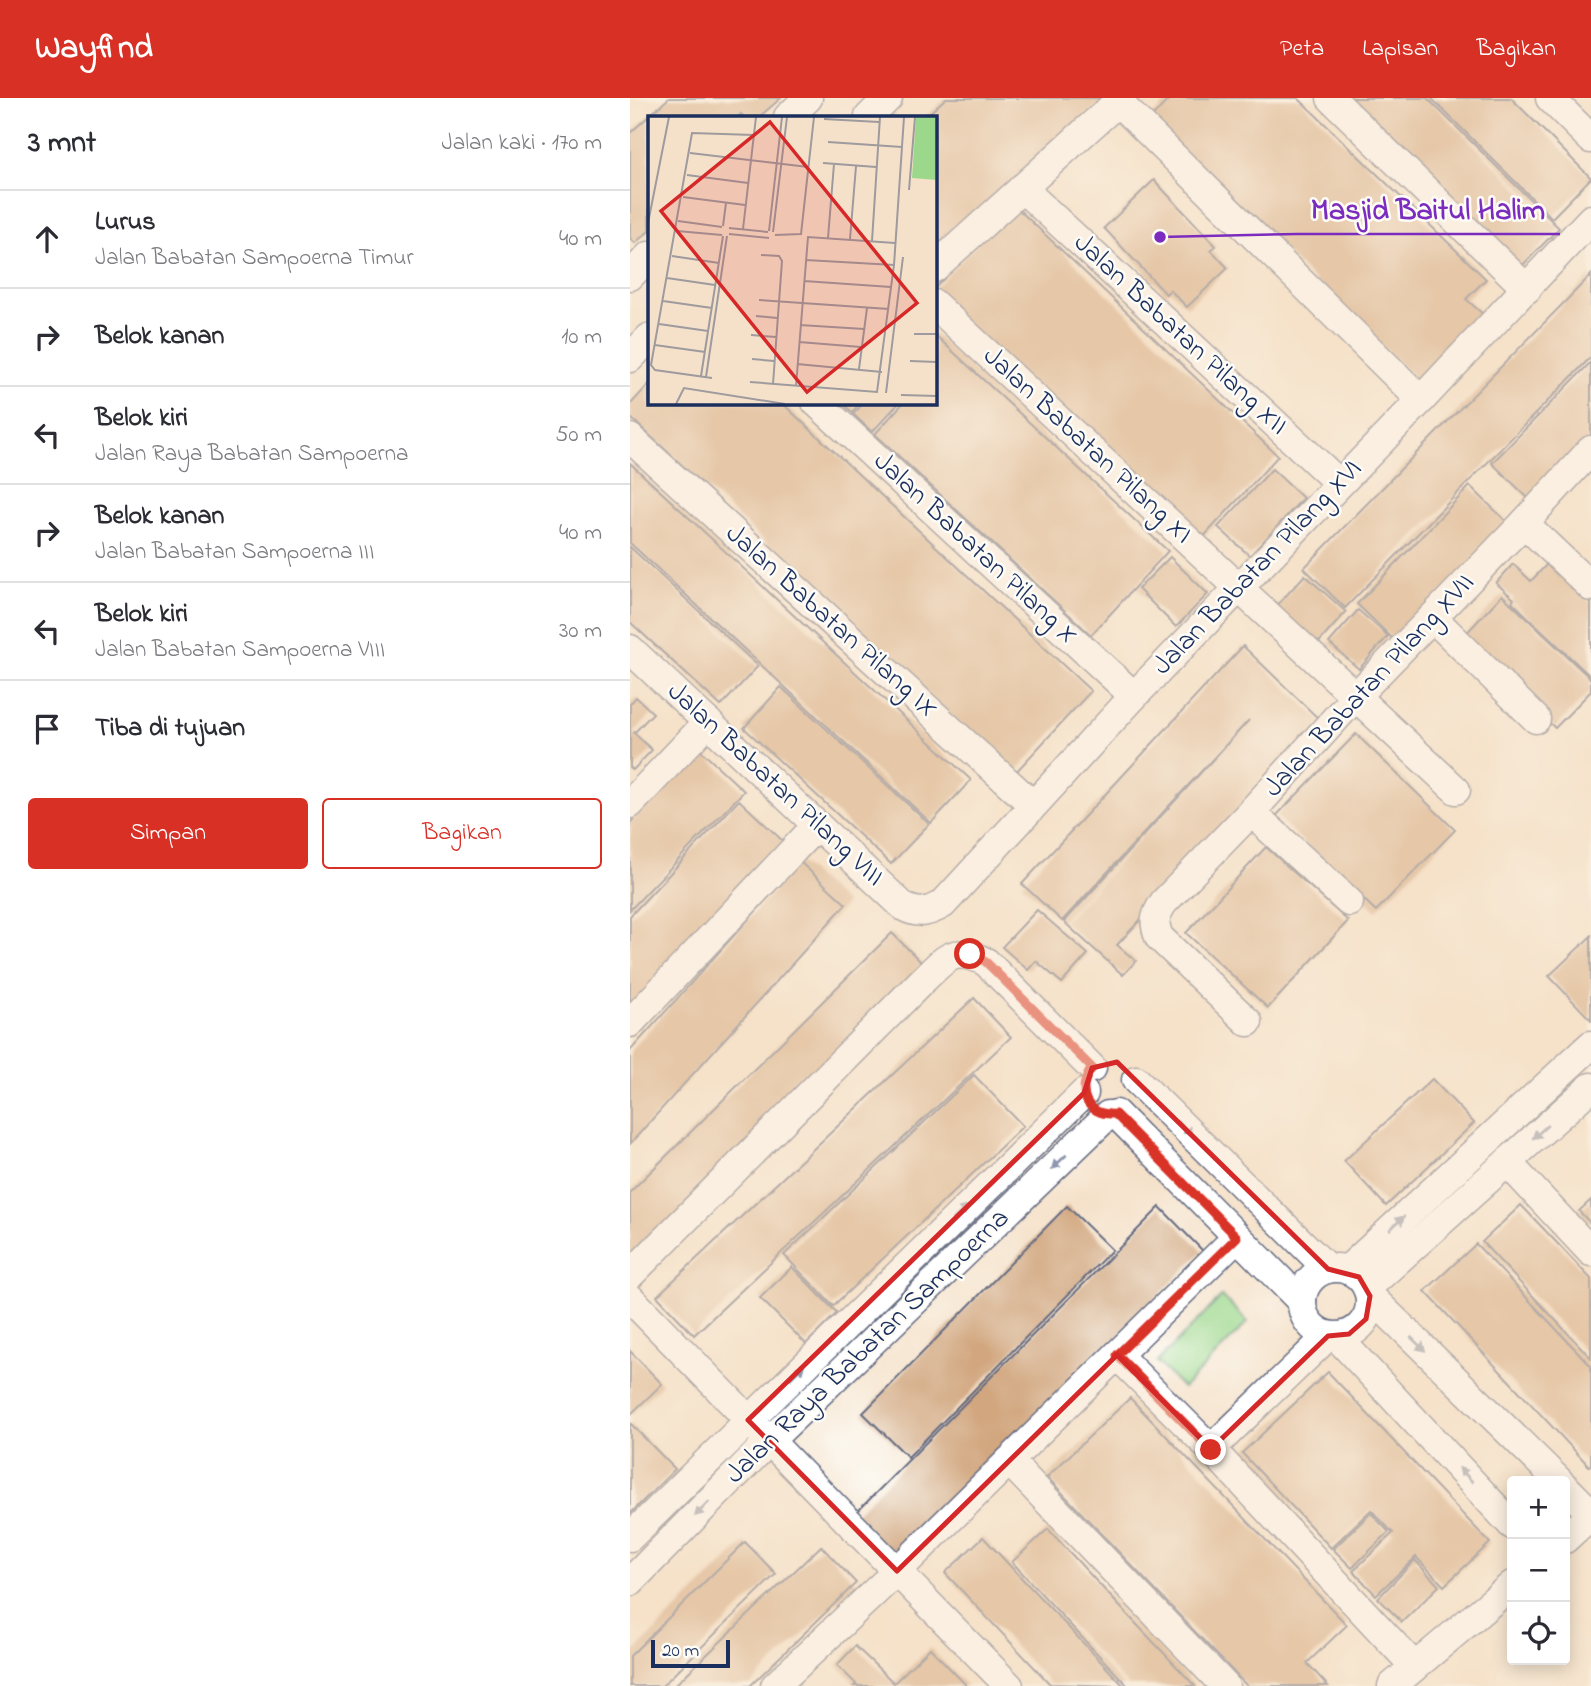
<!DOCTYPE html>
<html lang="id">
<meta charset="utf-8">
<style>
body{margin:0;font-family:"Indie Flower",sans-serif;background:#f2f2f3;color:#2b2b33}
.controls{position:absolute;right:21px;bottom:21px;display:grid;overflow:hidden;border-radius:7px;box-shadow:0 4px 18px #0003}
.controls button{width:63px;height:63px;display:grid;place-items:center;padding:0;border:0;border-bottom:2px solid #e1e1e2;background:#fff;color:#2b2b33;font:35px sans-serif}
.scale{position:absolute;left:21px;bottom:18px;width:79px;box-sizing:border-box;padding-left:7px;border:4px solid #1b2f5e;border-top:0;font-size:19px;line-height:24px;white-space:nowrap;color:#1b2f5e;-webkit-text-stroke:5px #fdfcf7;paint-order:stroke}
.stop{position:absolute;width:21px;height:21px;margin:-16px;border:5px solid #d93025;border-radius:50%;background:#fff}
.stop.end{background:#d93025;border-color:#fff;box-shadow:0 2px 7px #0008}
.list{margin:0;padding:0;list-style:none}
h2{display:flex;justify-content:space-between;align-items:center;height:91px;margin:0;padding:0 28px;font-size:30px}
h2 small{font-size:23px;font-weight:400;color:#7c7c81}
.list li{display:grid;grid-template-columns:46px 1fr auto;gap:21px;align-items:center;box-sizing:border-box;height:98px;padding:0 28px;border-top:2px solid #e1e1e2}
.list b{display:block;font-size:26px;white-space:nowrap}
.list p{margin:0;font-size:23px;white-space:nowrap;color:#7c7c81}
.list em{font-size:23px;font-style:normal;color:#7c7c81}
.actions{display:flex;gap:14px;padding:21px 28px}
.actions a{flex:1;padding:16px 0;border:2px solid #d93025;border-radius:7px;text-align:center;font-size:24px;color:#d93025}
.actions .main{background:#d93025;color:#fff}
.icon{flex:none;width:38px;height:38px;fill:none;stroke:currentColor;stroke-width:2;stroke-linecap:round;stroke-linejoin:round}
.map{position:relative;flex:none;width:961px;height:1588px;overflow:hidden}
header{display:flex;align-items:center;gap:42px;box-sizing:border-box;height:98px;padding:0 35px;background:#d93025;color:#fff}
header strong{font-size:33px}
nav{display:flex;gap:38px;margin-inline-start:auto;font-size:24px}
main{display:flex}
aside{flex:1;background:#fff}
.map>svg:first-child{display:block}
</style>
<header>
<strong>Wayfind</strong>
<nav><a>Peta</a><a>Lapisan</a><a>Bagikan</a></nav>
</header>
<main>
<aside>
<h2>3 mnt<small>Jalan kaki · 170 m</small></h2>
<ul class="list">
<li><svg class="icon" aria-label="ahead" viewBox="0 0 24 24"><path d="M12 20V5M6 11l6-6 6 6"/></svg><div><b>Lurus</b><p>Jalan Babatan Sampoerna Timur</p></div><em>40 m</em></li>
<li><svg class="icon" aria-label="right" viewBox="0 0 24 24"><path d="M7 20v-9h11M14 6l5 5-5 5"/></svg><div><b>Belok kanan</b></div><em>10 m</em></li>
<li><svg class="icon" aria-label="left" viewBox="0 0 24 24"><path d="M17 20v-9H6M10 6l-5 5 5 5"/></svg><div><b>Belok kiri</b><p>Jalan Raya Babatan Sampoerna</p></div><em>50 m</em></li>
<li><svg class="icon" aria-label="right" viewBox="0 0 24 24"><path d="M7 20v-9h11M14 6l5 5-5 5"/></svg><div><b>Belok kanan</b><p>Jalan Babatan Sampoerna III</p></div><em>40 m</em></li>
<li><svg class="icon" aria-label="left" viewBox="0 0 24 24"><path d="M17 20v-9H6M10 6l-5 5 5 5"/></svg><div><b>Belok kiri</b><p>Jalan Babatan Sampoerna VIII</p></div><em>30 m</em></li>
<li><svg class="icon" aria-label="arrive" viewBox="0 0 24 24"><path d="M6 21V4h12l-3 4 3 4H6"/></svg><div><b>Tiba di tujuan</b></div></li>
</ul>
<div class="actions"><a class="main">Simpan</a><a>Bagikan</a></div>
</aside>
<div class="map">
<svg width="961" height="1588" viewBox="0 0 961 1588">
<rect width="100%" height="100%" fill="#fdfcf7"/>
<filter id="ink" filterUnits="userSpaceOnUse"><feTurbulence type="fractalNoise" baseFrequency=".0143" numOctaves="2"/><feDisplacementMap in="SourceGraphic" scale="14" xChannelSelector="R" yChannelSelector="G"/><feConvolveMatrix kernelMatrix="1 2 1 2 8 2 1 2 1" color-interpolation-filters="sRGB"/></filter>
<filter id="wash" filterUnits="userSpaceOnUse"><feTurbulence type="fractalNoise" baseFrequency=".00686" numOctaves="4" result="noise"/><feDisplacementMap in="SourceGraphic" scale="28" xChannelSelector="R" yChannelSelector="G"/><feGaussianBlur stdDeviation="1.57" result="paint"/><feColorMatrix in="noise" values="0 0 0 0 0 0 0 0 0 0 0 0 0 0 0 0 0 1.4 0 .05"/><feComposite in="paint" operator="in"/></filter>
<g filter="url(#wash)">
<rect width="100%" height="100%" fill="#f5e1c9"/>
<polygon fill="#9cd88c" stroke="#5c8475" stroke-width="2" points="592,1198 618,1224 553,1290 527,1264"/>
<g id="blocks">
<g fill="#d2a780">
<polygon points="39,0 151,0 129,19 114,19 111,16 108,19 19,19 19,133 5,145 0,140 0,35"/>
<polygon points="316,0 475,0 308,150 304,146 304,19 295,19"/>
<polygon points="540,0 668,0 856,181 836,201 855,218 790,285 519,22"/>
<polygon points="711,0 797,0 929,130 887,173"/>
<polygon points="801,0 881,0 961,80 922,120"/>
<polygon points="524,82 586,148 581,152 598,170 557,209 540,192 536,196 474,130"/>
<polygon points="384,107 648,358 567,446 304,197 304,191"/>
<polygon points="961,177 961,259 715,510 674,470"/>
<polygon points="304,236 538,453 461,537 245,336 274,304 304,304"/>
<polygon points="961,264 961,341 901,403 862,365"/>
<polygon points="19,286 19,304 151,304 461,593 384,676 0,319 0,307"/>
<polygon points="211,304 231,304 222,314"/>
<polygon points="235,304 270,304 242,334 223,316"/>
<polygon points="0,365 341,682 301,725 0,445"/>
<polygon points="642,371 673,400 620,458 588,429"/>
<polygon points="840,388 879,426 765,543 727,506"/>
<polygon points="0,449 128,568 91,608 0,524"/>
<polygon points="540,459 578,496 546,529 508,491"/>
<polygon points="918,465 961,505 961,579 882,504 884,501 866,485 883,466 901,483"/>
<polygon points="675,477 716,514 683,551 641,514"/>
<polygon points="872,497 961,581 961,593 925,630 831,541"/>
<polygon points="728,512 758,538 729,571 699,545"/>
<polygon points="613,548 693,625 487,847 506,863 493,877 434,824 619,622 432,823 392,786"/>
<polygon points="151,589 299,726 261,766 114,630"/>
<polygon points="6,599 23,615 4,635 22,652 3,672 0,669 0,606"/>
<polygon points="726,636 825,732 746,813 646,718"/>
<polygon points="70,652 114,693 0,812 0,725"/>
<polygon points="109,702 154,744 0,909 0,818"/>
<polygon points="636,749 718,823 638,910 556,835"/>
<polygon points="170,764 216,806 0,1046 0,953"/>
<polygon points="407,812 458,856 432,885 406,863 398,872 372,849"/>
<polygon points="262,835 298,871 0,1167 0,1094"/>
<polygon points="961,838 961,922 919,878"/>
<polygon points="344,900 381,939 64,1237 27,1198"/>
<polygon points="344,977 393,1028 203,1208 154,1157"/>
<polygon points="802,981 844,1025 756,1108 714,1063"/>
<polygon points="961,1102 961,1126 949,1113"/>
<polygon points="891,1107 961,1181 961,1260 852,1144"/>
<polygon points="437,1108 482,1152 278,1359 233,1315"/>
<polygon points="530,1109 573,1153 267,1461 223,1418"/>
<polygon points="846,1146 961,1268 961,1367 959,1368 795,1193"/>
<polygon points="162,1169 207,1215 176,1246 130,1200"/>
<polygon points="0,1253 32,1286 0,1317"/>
<polygon points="698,1274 860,1445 814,1488 786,1459 746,1497 723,1473 763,1435 741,1412 701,1450 612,1355"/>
<polygon points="500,1300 717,1527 677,1565 698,1588 617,1588 417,1379"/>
<polygon points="0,1325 45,1371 0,1416"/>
<polygon points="741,1415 759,1434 722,1470 703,1451"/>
<polygon points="418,1431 495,1514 565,1588 498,1588 459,1547 382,1464"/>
<polygon points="353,1439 383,1471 494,1588 420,1586 315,1475"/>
<polygon points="115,1444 146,1476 32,1588 0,1588 0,1558"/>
<polygon points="191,1448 226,1485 120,1588 44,1588"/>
<polygon points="785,1462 809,1488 772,1524 748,1500"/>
<polygon points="225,1548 264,1585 300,1550 337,1588 224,1588 226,1586 207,1567"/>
</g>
</g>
</g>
<g filter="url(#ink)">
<use href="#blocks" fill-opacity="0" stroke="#676d83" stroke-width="2"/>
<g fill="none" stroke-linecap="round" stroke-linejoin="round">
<g stroke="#676d83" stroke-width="31">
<g id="minor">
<polyline points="701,0 897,191"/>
<polyline points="920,0 961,41"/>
<polyline points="488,4 791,302"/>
<polyline points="158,19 178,0"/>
<polyline points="239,19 258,0"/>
<polyline points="392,90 709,385"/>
<polyline points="304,170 492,0"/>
<polyline points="0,178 19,158"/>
<polyline points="304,206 826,692"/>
<polyline points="0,260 19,240"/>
<polyline points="186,304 504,598"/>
<polyline points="0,340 403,707"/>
<polyline points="894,425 961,489"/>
<polyline points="803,520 906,621"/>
<path d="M0,551l274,258c15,8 25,5 39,-3l191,-208 287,-296 170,-181"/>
<polyline points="0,706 78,624"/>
<polyline points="621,714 719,804"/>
<path d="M618,924l-89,-85c-6,-15 -4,-22 5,-35l87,-90 105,-116 168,-173 67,-73"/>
<polyline points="0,925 187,727"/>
<polyline points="506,982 698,1171"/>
<polyline points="486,1016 672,1204"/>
<polyline points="877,1064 961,1154"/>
<circle cx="706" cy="1204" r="34"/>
<polyline points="717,1172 961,947"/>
<path d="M0,1177l293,-295c24,-23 30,-34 63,-18l106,106"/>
<polyline points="737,1190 961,989"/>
<polyline points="740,1198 929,1383"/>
<polyline points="0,1200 379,1588"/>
<polyline points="707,1239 882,1427"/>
<polyline points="487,1257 581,1351 784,1568"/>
<polyline points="581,1351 698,1238"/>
<polyline points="379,1363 595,1588"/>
<polyline points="935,1389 961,1415"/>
<polyline points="0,1439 454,995"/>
<polyline points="935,1441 961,1417"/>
<polyline points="0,1484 139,1343 478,1017"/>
<polyline points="145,1588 267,1473 607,1139"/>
<polyline points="762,1588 882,1487"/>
</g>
</g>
<use href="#minor" stroke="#fff" stroke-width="28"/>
</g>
<defs><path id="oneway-solid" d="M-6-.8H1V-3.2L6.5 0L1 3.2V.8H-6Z" transform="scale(1.75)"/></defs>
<g fill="#8d97ae">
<use href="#oneway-solid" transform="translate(555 1030) rotate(44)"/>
<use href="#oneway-solid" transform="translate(910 1034) rotate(138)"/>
<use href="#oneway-solid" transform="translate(429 1064) rotate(136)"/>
<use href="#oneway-solid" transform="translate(330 1115) rotate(-44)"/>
<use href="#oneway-solid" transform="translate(767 1125) rotate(-43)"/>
<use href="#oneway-solid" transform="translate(788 1246) rotate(44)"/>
<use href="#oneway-solid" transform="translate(167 1274) rotate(-44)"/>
<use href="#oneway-solid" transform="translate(836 1377) rotate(-133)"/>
<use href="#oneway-solid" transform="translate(72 1411) rotate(135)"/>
</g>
</g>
<g fill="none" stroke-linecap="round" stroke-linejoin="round" filter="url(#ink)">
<path stroke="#d93025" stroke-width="9" d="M340,856l16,8 106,106c-17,22 -6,48 23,46l122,123 -120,118 94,95"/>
</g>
<path d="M0 0H961V1588H0ZM487,964l211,207 31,8 11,19 -4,23 -17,15 -21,2 -117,113 -94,-94 -220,216 -149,-151 336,-327 8,-25z" fill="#f5e1c9" fill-opacity=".55" fill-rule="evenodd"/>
<path fill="none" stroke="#d62828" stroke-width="5" stroke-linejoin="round" d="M487,964l211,207 31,8 11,19 -4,23 -17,15 -21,2 -117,113 -94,-94 -220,216 -149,-151 336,-327 8,-25z"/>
<g text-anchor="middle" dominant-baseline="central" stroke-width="5" stroke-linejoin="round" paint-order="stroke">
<g font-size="28" fill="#1b2f5e" stroke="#fdfcf7">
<text transform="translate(550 237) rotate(43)">Jalan Babatan Pilang XII</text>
<text transform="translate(457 348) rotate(43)">Jalan Babatan Pilang XI</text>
<text transform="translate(345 451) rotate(43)">Jalan Babatan Pilang X</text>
<text transform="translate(628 470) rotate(-46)">Jalan Babatan Pilang XVI</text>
<text transform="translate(201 524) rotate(42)">Jalan Babatan Pilang IX</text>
<text transform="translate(740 588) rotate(-47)">Jalan Babatan Pilang XVII</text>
<text transform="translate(145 687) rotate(43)">Jalan Babatan Pilang VIII</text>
<text transform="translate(238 1249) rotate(-44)">Jalan Raya Babatan Sampoerna</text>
</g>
</g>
<g transform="translate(18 18)">
<rect width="289" height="289" fill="#f5e1c9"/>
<path d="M268,1h21v63l-25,-2z" fill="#9cd88c"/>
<path fill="none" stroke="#9e9a9e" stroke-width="2" d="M176,3l55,3M180,26l74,5M42,37l118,14M175,47l53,4M39,59l61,8M261,74l6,-73M35,81l62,8M30,105l44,6M0,107l21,-106M75,110l3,-23M81,112l39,4M95,113l13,-112M29,115l45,4M121,115l13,-114M125,116l14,-115M81,118l40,4M127,119l26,-1 13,-117M180,122l6,-74M202,123l6,-73M224,125l8,-124M113,139l18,1 3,5 -9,123M24,140l47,7M158,144l88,5M19,162l48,7M156,165l87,6M111,184l130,9M15,185l49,7M108,200l21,2M11,208l49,7M152,209l64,4M266,218h23M103,219l25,2M151,226l62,5M7,229l50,7M104,243l22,2M262,245l27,1M149,248l85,8M211,253l8,-61M53,260l22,-140M58,261l21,-141M64,262l-57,-8 -4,-5 41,-232 62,2M102,266l127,10 17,-127 10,-148M148,270l12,-149 87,6M238,277l17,-136M253,279l36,1M28,288l8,-16 101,16"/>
<path fill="#d62828" fill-opacity="0.15" stroke="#d62828" stroke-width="3.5" d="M122,6l147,181 -110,89 -146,-181z"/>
<rect width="289" height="289" fill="none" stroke="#1b2f5e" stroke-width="3.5"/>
</g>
<path fill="none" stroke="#7b2cbf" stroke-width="2.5" d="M530 139L667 136H930"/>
<circle fill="#7b2cbf" stroke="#fdfcf7" stroke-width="2.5" cx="530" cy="139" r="7"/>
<g font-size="30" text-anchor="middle" font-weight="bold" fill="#7b2cbf" stroke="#fdfcf7" stroke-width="5" stroke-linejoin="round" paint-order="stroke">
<text x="798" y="121">Masjid Baitul Halim</text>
</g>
</svg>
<div class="controls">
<button>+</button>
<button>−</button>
<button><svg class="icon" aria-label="locate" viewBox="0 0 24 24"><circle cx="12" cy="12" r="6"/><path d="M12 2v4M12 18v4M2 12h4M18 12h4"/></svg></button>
</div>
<div class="scale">20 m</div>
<div class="stop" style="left:340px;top:856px"></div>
<div class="stop end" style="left:581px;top:1352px"></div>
</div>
</main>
